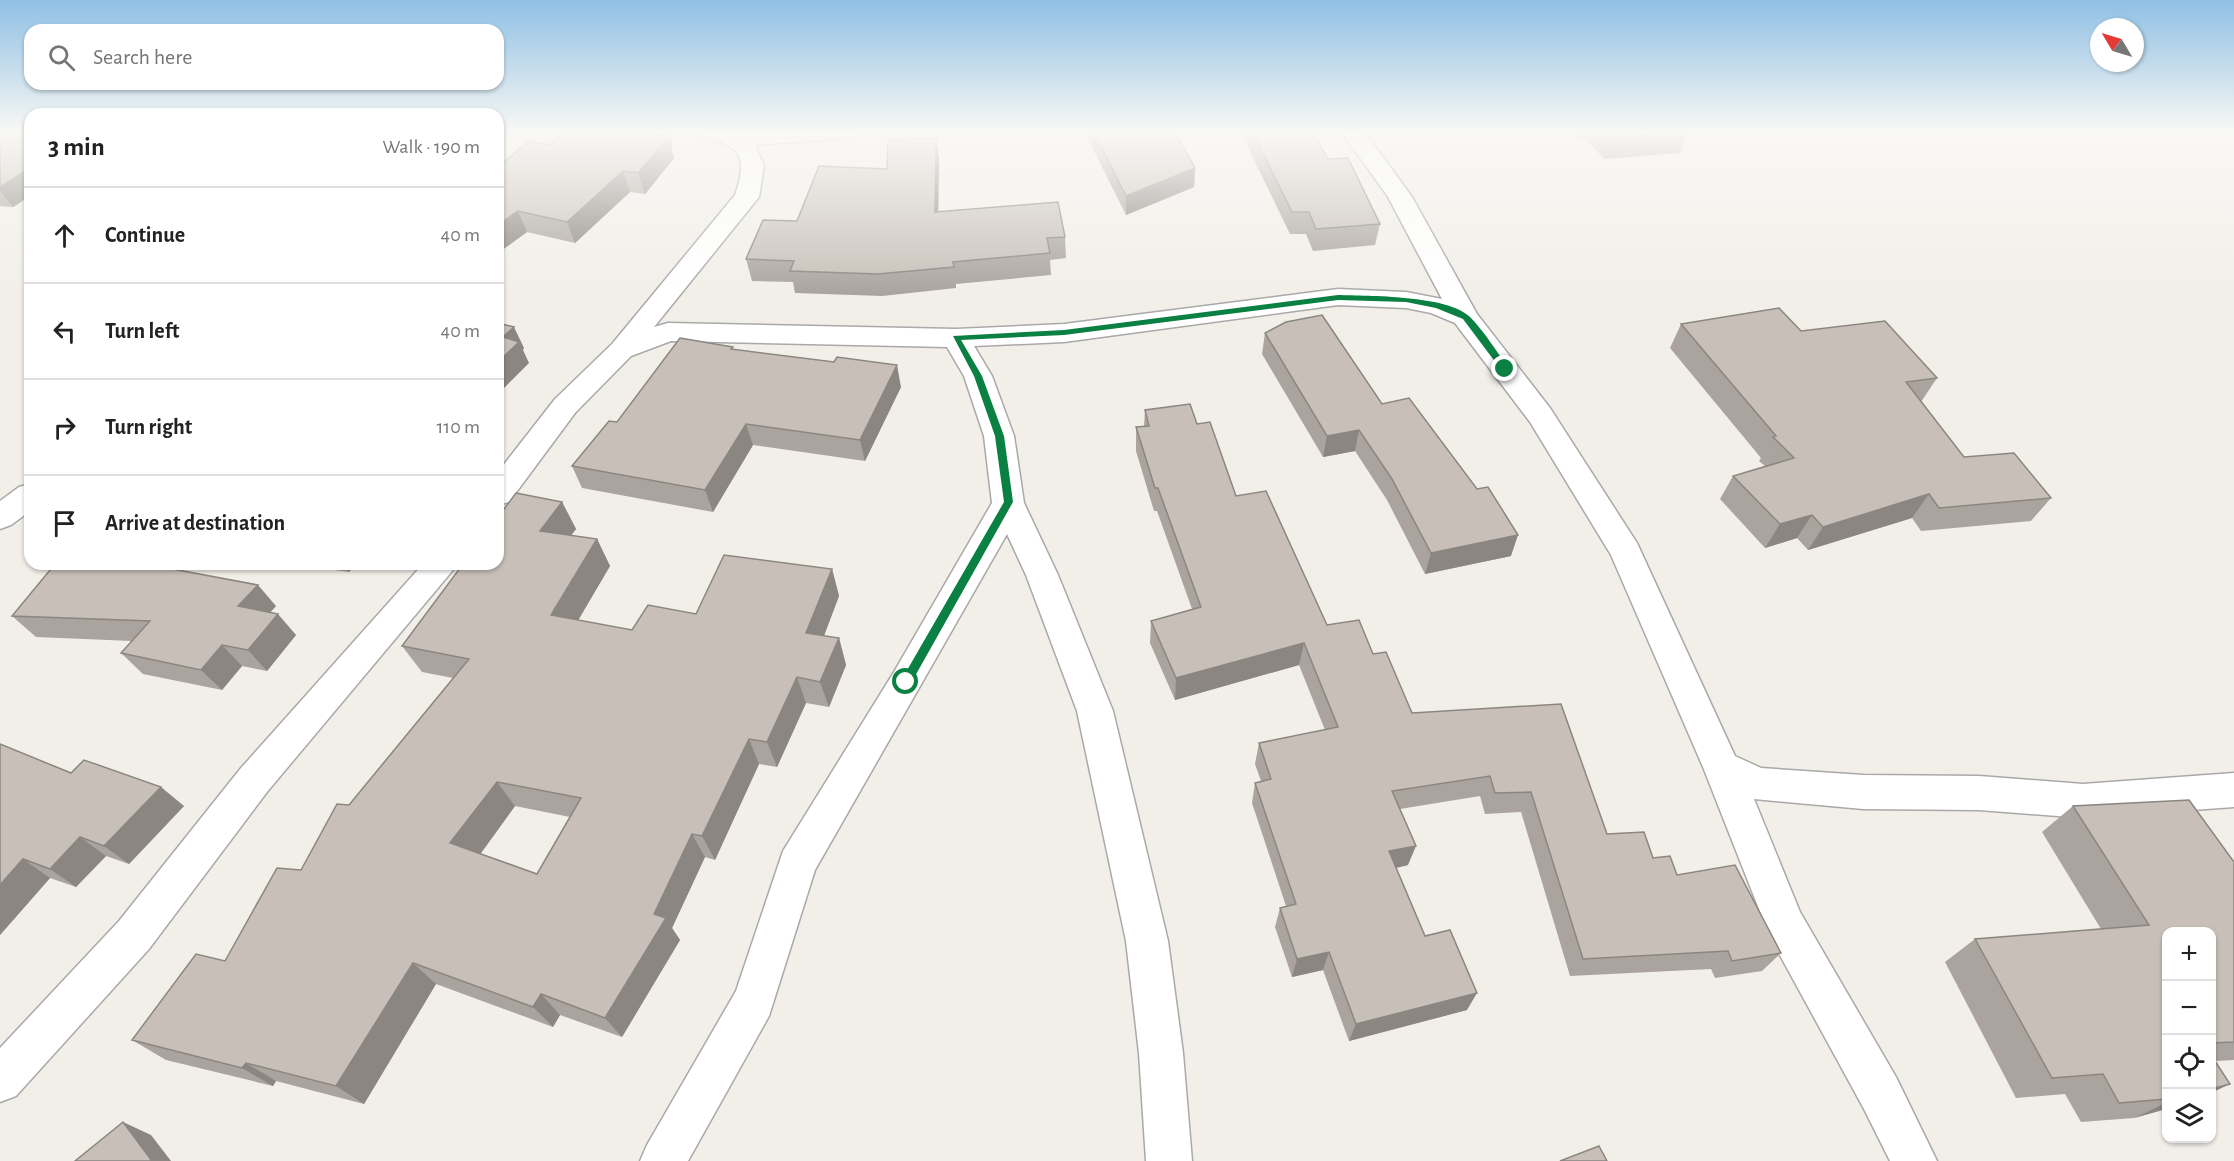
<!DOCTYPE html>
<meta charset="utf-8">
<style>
body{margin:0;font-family:"Alegreya Sans",sans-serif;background:#f2f2f2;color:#222}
.controls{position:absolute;right:18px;bottom:18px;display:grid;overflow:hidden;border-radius:12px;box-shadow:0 2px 4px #0004}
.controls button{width:54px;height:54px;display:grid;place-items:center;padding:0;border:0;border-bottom:2px solid #e0e0e0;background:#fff;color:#222;font:30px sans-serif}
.compass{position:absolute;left:2090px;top:18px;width:54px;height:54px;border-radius:50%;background:#fff;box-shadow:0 2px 4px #0004;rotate:308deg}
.stop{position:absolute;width:18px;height:18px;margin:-14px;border:4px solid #0b8043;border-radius:50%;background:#fff}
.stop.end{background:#0b8043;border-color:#fff;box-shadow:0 2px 6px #0008}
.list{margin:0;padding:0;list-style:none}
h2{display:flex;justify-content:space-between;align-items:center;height:78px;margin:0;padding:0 24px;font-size:26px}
h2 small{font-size:20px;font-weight:400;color:#767676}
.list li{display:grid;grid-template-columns:39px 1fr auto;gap:18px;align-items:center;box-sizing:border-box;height:96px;padding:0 24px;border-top:2px solid #e0e0e0}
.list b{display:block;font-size:22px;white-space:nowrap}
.list em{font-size:20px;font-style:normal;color:#767676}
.icon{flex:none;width:33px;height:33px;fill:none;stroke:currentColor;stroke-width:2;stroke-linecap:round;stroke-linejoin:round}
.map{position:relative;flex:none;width:2234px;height:1161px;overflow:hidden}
.search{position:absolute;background:#fff;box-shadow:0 2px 4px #0004;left:24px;top:24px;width:480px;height:66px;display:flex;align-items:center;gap:15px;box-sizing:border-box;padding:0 21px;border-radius:18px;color:#767676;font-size:22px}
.panel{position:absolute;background:#fff;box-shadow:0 2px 4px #0004;left:24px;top:108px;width:480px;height:462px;border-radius:18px}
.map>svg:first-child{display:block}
</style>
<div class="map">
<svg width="2234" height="1161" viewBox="0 0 2234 1161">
<rect width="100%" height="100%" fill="#f2efe9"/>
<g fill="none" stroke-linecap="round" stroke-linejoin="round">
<g stroke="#a9a9a9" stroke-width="3">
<g id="minor">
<path d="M698,131h164l-3,5 -8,2 -96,7 9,21 -5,31 -105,130 14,-4 288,6 108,-5 274,-35 68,3 36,7 -54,-102 -47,-66h23l48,66 65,117 73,94 87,135 98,213 26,12 102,7 116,1 104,8 151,-11v34l-151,11 -104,-8 -116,-1 -109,-10 46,113 96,165 41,84h-47l-26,-52 -94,-172 -67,-170 -92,-212 -81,-133 -75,-99 -24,-10 -25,-5 -68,-3 -274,37 -90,4 18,30 22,60 10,67 34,72 55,136 55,230 15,112 9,108h-46l-7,-108 -13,-112 -49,-230 -51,-136 -19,-41 -192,336 -46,146 -81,145h-48l7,-16 89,-154 47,-140 111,-179 98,-169 -8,-67 -20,-60 -17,-29 -276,-6 -40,15 -56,57 -66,89 -11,3v-33l57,-73 57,-55 123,-149c14,-40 4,-50 -34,-59z"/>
<polygon points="30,484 30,511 11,525 0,529 0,501 19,487"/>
<polygon points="423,564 458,564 267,792 149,949 16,1096 0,1102 0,1048 119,921 241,768"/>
</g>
</g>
<use href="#minor" fill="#fff" fill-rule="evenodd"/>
</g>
<g fill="#aba49e" fill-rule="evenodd">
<polygon points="0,131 30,131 30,196 13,207 0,206"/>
<polygon points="1086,131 1174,131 1195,168 1194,187 1126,215 1086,135"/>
<polygon points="1240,131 1312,131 1328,159 1380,224 1375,245 1313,251 1306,234 1290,234"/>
<polygon points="1572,131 1688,131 1680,153 1604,159 1587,140 1579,140"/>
<polygon points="550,145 673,145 671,148 674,158 645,194 630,192 575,243 527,232 498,253 498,167"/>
<polygon points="939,159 938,212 1065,237 1066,258 1050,260 1051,275 956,284 956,288 882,296 795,293 793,282 752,281 746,259 797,221 887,169"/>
<polygon points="1681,324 1801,331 1937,378 1921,402 1964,457 2051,498 2031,521 1921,531 1912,518 1808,550 1797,538 1765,548 1720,499 1733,476 1765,466 1759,461 1761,458 1670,348"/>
<polygon points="1265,333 1382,404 1511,556 1425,574 1387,500 1355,451 1323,457 1262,354"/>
<polygon points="734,350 901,387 865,461 753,445 713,512 582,488 572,466 617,422"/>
<polygon points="1145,410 1197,424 1236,496 1327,625 1373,654 1412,713 1607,834 1653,858 1677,875 1781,953 1762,971 1715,978 1711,969 1570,976 1521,812 1485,814 1480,796 1400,809 1408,865 1396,868 1425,936 1467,1010 1349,1041 1323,970 1292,977 1275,927 1280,908 1286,906 1252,803 1255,783 1261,781 1255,764 1259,743 1325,730 1299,665 1175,700 1150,643 1151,621 1192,609 1157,511 1154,511 1136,451 1136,427 1144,426"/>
<path d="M562,502l14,27 -5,6 26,4 13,27 -32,54 54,10 64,-16 136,-45 7,27 -15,40 15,2 7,27 -17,42 -23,-4 -29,64 -18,-3 -44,96 -10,-3 -33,71 8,12 -58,97 -62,-22 -7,12 -117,-43 -72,120 -88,-23 -3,5 -107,-26 -34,-20 93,-79 76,-91 48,-65 104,-127 -31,-6 -20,-26zM515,806l55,11 -33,57 -57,-20z"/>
<polygon points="55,564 161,564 164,567 276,606 270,612 296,635 267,671 242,666 222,690 143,674 121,653 132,641 36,637 12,616"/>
<polygon points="298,564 355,564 349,572 299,565"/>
<polygon points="0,744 71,773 184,806 129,864 106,856 76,887 50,878 0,935"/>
<polygon points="2073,806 2234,862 2234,1060 2216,1061 2211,1093 2211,932 2166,932 2166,1109 2134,1118 2081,1122 2065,1094 2016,1098 1945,962 1975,939 2101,929 2042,832"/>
</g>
<g fill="#8b8681">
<polygon points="661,131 669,131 673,145 671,148 674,158 645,194 638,173 656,136"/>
<polygon points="936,138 939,159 938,234 935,212"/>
<polygon points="30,168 30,196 13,207 0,191 0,187"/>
<polygon points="1195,168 1194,187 1126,215 1126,196"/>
<polygon points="623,171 630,192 575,243 567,222"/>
<polygon points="518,211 527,232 498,253 498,225"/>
<polygon points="514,327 524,348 523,350 529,363 498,394 498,362 503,337"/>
<polygon points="897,365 901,387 865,461 860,440"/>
<polygon points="746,424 753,445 713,512 705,490"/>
<polygon points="1359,430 1355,451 1323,457 1327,436"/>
<polygon points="1929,494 1912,518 1808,550 1823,527"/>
<polygon points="562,502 576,529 554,558 540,531"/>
<polygon points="1812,515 1797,538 1765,548 1780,524"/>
<polygon points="1518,535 1511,556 1425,574 1431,553"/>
<polygon points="597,539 610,566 566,641 551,615"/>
<polygon points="142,564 161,564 170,573"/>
<polygon points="343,564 355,564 349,572"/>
<polygon points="832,569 839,596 815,659 806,633"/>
<polygon points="258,585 276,606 257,627 238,606"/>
<polygon points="278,614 296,635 267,671 248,650"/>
<polygon points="839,638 846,665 829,707 820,682"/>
<polygon points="1304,643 1299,665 1175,700 1176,678"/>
<polygon points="222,645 242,666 222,690 201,670"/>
<polygon points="797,677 806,703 777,767 767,742"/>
<polygon points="749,739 759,764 715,860 702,836"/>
<polygon points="497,782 515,806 471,867 450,843"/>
<polygon points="161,787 184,806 129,864 104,846"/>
<polygon points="692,834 705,857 672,928 680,940 622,1037 605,1018"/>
<polygon points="80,837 106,856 76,887 50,869"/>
<polygon points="1416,846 1408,865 1382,871 1389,851"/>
<polygon points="23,859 50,878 0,935 0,885"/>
<polygon points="1329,952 1323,970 1292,977 1297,959"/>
<polygon points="413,963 436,984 364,1104 336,1086"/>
<polygon points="1477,993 1467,1010 1349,1041 1356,1024"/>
<polygon points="541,994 560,1015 553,1027 533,1007"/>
<polygon points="246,1063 276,1081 273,1086 242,1068"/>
<polygon points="2230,1084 2211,1093 2211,1089"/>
<polygon points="2166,1103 2166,1109 2134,1118"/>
<polygon points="123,1122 151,1135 171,1161 152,1161"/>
</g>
<g fill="#c7bfb8" stroke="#8b8681" stroke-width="1.5" fill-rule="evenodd">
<polygon points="0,131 30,131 30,168 0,187"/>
<polygon points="566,131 661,131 656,136 668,138 638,173 623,171 567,222 518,211 498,225 498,167 529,141 550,145"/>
<polygon points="1093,131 1174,131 1195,168 1126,196"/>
<polygon points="1252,131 1312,131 1328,159 1348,158 1380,224 1316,229 1309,212 1292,212"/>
<polygon points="1605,131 1688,131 1611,138"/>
<polygon points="936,138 935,212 1058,202 1065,237 1047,238 1050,253 953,262 954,267 878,274 790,271 794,261 746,259 763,220 797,221 819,166 887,169 888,140"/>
<polygon points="1779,308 1801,331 1885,321 1937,378 1906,382 1964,457 2014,453 2051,498 1939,508 1929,494 1823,527 1812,515 1780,524 1733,476 1794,458 1773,437 1776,436 1681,324"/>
<polygon points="1322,315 1382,404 1409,398 1477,489 1488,487 1518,535 1431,553 1392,479 1359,430 1327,436 1265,333 1286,322"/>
<polygon points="498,323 514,327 503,337 519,342 498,362"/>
<polygon points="680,338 733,347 731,349 834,362 837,357 897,365 860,440 746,424 705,490 572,466 609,421 617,422"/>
<polygon points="1190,404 1197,424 1210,422 1236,496 1266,491 1327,625 1359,620 1373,654 1386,652 1412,713 1561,704 1607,834 1644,832 1653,858 1670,856 1677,875 1735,865 1781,953 1732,961 1728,951 1583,959 1531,792 1495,793 1490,776 1392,791 1416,846 1389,851 1425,936 1450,930 1477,993 1356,1024 1329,952 1297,959 1280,908 1296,904 1255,783 1271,779 1259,743 1338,727 1304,643 1176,678 1151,621 1201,607 1158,488 1155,488 1136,427 1149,426 1145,410"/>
<path d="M516,493l46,9 -22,29 57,8 -46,76 81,15 16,-25 48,9 28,-59 108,14 -26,64 33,5 -19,44 -23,-5 -30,65 -18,-3 -47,97 -10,-2 -38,80 12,4 -61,100 -64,-24 -8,13 -120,-44 -77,123 -90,-23 -4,5 -110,-28 64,-86 29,7 52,-93 24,2 36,-66 12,1 120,-146 -67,-13 61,-82h35v-47zM497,782l84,16 -44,76 -87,-31z"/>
<polygon points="55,564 146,564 258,585 238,606 278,614 248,650 222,645 201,670 121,653 150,621 12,616"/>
<polygon points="0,744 71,773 84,760 161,787 104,846 80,837 50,869 23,859 0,885"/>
<polygon points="2189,800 2234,862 2234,1042 2211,1043 2211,932 2166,932 2166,1099 2119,1103 2103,1074 2052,1078 1975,939 2149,925 2073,806"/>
<polygon points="2211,1055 2230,1084 2211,1089"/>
<polygon points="123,1122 152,1161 75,1161"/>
<polygon points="1599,1146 1607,1161 1560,1161"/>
</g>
<linearGradient id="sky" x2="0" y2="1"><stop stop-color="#8fc0e4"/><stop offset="0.45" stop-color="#f9f8f5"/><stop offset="1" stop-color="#f9f8f5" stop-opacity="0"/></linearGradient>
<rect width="2234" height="294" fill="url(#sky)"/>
<path fill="#0b8043" d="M1338,295c30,1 110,0 132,22 14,14 27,35 39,52l-7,2 -39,-52 -27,-11 -30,-6 -68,-2 -274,35 -103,5 21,36 22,60 9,66 -103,183h-8v-6l102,-177 -9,-66 -21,-60 -21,-40 111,-6z"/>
</svg>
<div class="controls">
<button>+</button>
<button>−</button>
<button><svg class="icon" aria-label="locate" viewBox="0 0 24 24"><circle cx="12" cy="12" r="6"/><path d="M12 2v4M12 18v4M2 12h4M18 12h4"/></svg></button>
<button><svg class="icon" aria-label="layers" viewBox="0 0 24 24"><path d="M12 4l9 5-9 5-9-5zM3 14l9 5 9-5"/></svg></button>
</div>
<svg class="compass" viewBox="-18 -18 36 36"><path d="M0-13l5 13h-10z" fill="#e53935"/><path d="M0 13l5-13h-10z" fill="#767676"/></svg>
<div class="stop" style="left:906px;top:682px"></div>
<div class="stop end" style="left:1505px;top:369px"></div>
<div class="search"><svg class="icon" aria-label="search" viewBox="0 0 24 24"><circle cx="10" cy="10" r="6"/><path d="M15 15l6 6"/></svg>Search here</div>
<section class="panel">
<h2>3 min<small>Walk · 190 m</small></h2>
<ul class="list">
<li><svg class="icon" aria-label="ahead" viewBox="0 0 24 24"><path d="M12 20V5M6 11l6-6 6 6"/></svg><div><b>Continue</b></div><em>40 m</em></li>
<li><svg class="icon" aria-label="left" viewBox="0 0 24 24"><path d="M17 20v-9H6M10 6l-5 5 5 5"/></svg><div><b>Turn left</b></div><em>40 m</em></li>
<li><svg class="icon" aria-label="right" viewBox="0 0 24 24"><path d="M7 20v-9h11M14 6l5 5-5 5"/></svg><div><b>Turn right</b></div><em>110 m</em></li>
<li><svg class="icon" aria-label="arrive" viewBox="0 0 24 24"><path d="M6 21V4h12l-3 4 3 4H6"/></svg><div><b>Arrive at destination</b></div></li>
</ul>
</section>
</div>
